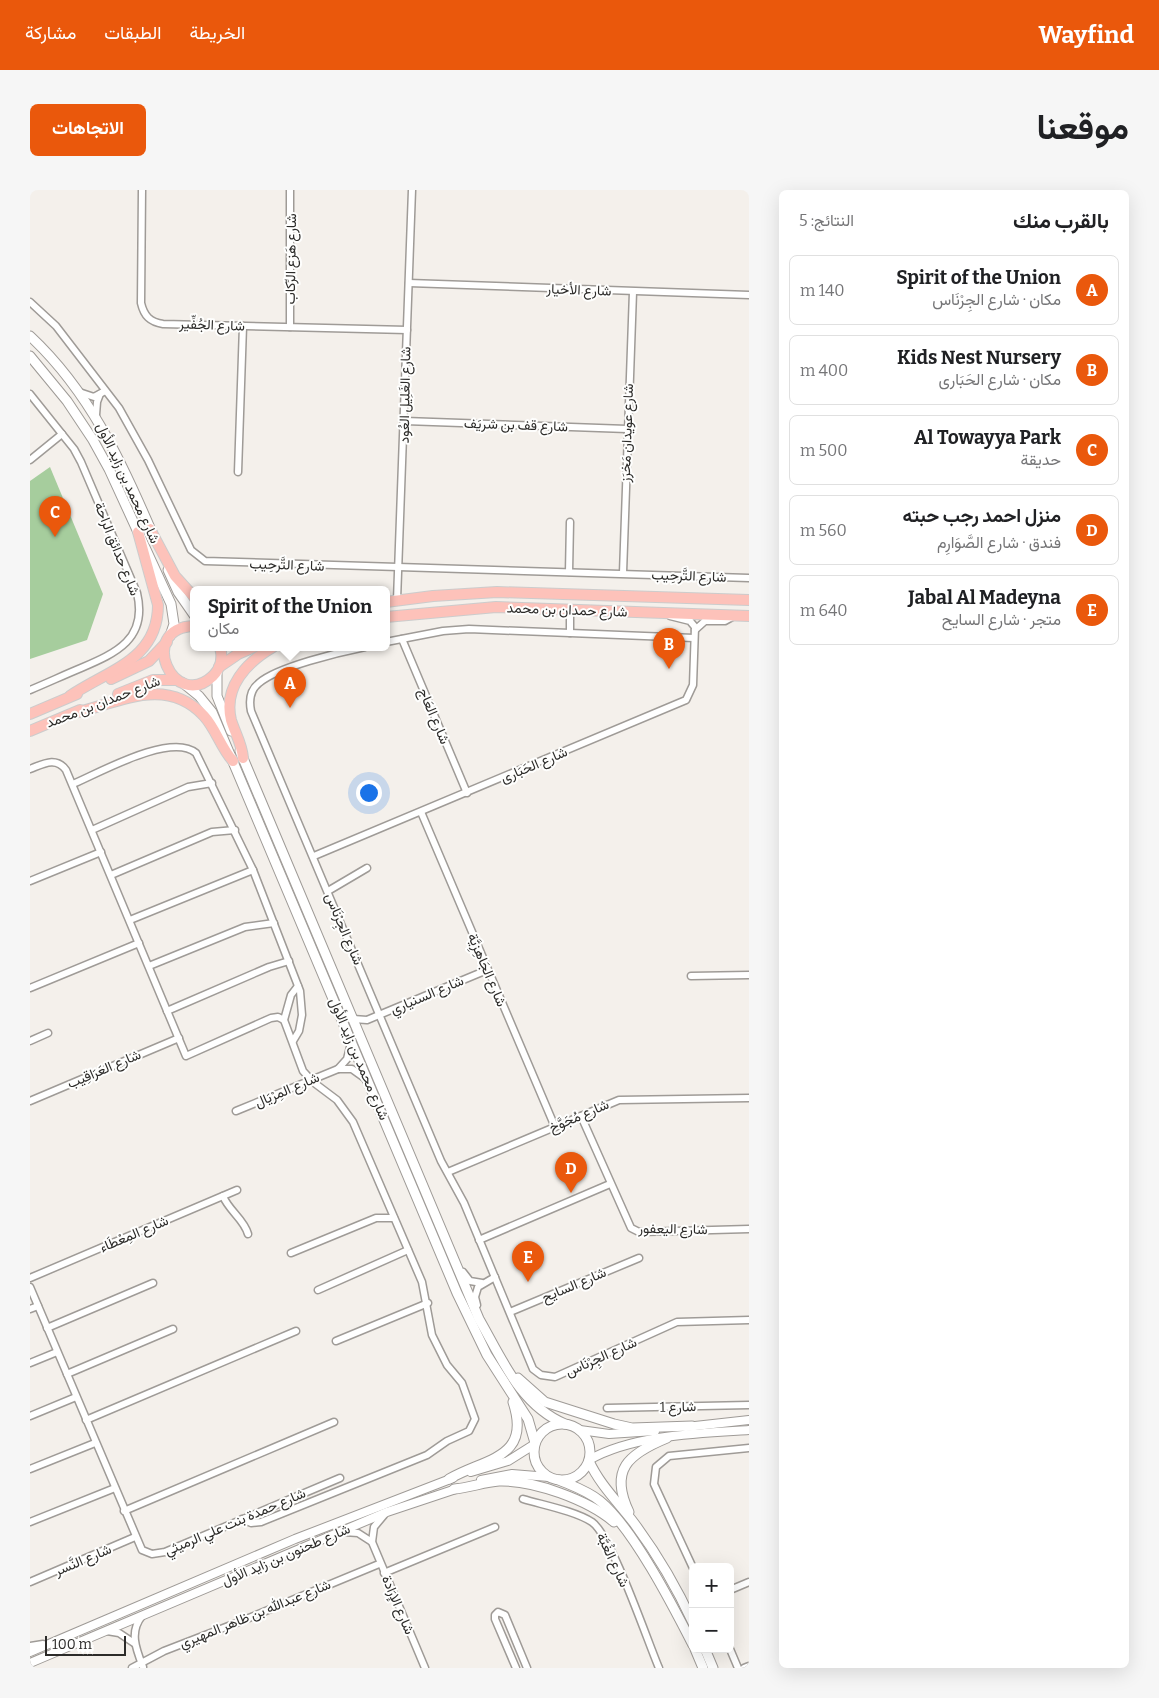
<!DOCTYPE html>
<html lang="ar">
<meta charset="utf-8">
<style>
body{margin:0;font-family:Bitter,Vazirmatn,serif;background:#f6f6f6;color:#202124;direction:rtl}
.controls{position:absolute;right:15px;bottom:15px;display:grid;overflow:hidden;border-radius:8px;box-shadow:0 5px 20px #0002}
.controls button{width:45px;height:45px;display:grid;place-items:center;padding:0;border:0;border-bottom:1px solid #e0e0e0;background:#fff;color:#202124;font:25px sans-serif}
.scale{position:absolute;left:15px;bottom:12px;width:81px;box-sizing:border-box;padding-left:5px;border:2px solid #2c2b29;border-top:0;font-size:14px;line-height:18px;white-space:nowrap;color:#2c2b29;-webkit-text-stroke:4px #fefefd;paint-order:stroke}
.you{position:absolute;left:338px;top:602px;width:18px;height:18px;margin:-12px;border:4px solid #fff;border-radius:50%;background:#1a73e8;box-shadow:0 0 0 8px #1a73e833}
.badge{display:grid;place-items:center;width:32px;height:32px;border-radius:50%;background:#ea580c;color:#fff;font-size:16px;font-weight:700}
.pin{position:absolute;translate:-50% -41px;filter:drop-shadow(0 1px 2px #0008)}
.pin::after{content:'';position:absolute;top:26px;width:18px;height:15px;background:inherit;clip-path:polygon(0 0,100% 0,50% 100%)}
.popup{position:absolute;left:160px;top:396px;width:200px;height:65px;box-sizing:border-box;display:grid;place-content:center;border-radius:8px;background:#fff;filter:drop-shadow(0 1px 4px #0005);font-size:16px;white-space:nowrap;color:#757577}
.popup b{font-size:19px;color:#202124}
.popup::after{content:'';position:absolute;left:50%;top:100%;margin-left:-10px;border:10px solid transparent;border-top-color:#fff}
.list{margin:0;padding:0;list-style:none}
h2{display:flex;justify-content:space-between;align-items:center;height:65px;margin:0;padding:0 20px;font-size:21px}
h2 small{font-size:16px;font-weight:400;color:#757577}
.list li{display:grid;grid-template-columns:32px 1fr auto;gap:15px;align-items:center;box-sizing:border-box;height:70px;margin:0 10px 10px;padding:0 10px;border:1px solid #e0e0e0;border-radius:8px}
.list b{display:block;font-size:19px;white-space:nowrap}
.list p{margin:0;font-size:16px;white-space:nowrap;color:#757577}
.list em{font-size:16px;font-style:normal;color:#757577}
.map{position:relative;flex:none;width:719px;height:1478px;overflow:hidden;direction:ltr;border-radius:8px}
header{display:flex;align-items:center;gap:30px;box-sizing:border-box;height:70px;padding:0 25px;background:#ea580c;color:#fff}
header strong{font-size:24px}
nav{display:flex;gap:28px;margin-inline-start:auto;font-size:18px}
.intro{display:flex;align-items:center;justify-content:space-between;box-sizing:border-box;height:120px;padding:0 30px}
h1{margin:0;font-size:35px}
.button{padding:12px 22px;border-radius:8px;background:#ea580c;color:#fff;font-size:18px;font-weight:700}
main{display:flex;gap:30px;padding:0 30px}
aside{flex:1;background:#fff;border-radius:8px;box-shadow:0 5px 20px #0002}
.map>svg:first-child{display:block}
</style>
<header>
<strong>Wayfind</strong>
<nav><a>الخريطة</a><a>الطبقات</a><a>مشاركة</a></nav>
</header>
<div class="intro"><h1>موقعنا</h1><a class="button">الاتجاهات</a></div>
<main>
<aside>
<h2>بالقرب منك<small>النتائج: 5</small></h2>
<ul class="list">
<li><span class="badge">A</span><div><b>Spirit of the Union</b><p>مكان · شارع الجِرْنَاس</p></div><em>140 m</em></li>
<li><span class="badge">B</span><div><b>Kids Nest Nursery</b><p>مكان · شارع الحَبَارى</p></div><em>400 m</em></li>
<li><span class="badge">C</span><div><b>Al Towayya Park</b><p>حديقة</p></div><em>500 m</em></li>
<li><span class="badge">D</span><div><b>منزل احمد رجب حبته</b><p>فندق · شارع الصَّوَارِم</p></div><em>560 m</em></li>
<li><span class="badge">E</span><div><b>Jabal Al Madeyna</b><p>متجر · شارع السايح</p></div><em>640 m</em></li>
</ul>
</aside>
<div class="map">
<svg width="719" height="1478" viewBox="0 0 719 1478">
<rect width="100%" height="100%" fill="#f4f0eb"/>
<polygon fill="#a6cd9d" points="20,277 73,404 57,450 0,469 0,291"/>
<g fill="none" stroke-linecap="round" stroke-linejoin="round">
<g stroke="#9f9b97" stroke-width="9">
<g id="minor">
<path d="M112,0l-1,113c3,13 9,19 22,21l244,6"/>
<polyline points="379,93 719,105"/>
<polyline points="0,112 26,136 89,218 118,270 161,360 175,371 719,388"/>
<polyline points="260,137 260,0"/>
<polyline points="49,202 64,207 75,201"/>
<path d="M0,204l44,55 7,13 56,131c11,46 -21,60 -56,75 -17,7 -34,15 -51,22"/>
<polyline points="66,225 67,212 70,204"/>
<polyline points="375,231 597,239"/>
<polyline points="0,270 32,244"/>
<polyline points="208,282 213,136"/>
<polyline points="539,382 540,332"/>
<polyline points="593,383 603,102"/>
<polyline points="367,410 382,0"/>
<polyline points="540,419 540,443"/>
<polyline points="665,440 675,431 695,431 704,426"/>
<polyline points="372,449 437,603"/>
<polyline points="356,452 413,441 439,439 664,448"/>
<path d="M335,457c-25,5 -88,20 -106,36 -9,7 -10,18 -8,28l190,450 23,42 69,166 8,6 14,2 122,-55 72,-2"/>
<path d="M0,579c13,-5 26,-13 36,1l120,286 85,-38 7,-1 6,3"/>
<path d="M43,594c26,-11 98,-52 123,-31l57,117 47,121 2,24 -3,16 -6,10"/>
<polyline points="391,622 525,937"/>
<polyline points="62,640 158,597 182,593"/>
<polyline points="284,666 656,510 663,495 665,437 660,431 640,426"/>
<polyline points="81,685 182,642 205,640"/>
<polyline points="0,691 71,662"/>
<polyline points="298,701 337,678"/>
<polyline points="100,730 223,680"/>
<polyline points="119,776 215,737 244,733"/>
<polyline points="661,786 719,785"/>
<polyline points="0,798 109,753"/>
<polyline points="137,821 239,777 259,771"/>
<polyline points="323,829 337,830 457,780"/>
<polyline points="0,851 18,843"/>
<polyline points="308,879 322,879 336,889"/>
<polyline points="0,911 149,848"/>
<polyline points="206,921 308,879 317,869 321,853"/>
<polyline points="551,926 601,1038 609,1042 719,1039"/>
<polyline points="418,982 589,910 719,908"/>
<path d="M193,1006c6,15 21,23 25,38"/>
<polyline points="449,1050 580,994"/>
<polyline points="261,1063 346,1028 364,1028"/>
<polyline points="433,1082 440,1091 452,1093"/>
<polyline points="0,1088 207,1000"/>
<polyline points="0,1097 112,1360 122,1364 135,1362 310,1288"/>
<polyline points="288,1100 378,1060"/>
<polyline points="447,1115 445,1107 448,1097 465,1087"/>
<polyline points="0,1119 8,1116"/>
<polyline points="480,1122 609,1068"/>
<polyline points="17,1138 123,1093"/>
<polyline points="306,1151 398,1113"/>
<polyline points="0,1173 27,1162"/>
<polyline points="37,1184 143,1139"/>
<polyline points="577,1218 719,1215"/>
<polyline points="0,1226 46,1207"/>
<polyline points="56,1230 266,1141"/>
<polyline points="0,1279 65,1253"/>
<path d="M493,1309c20,6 52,12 69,23 20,14 55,118 67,146"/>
<polyline points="94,1321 304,1232"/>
<polyline points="354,1325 344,1337 342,1352 395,1478"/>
<polyline points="212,1329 221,1333 231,1332 397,1265 417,1251 439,1241 445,1229 432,1193 417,1175 402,1145 392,1092 323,932 307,910 283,892 273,881 254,830 261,805 268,796"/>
<polyline points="0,1332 85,1298"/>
<polyline points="314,1342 328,1343 342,1352"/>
<polyline points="663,1378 624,1294 626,1277 639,1266 719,1258"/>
<polyline points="354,1383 465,1337"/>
<polyline points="0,1392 105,1347"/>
<polyline points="700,1400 719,1392"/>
<path d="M112,1426c-13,16 -6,33 1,51"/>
<polyline points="77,1441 89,1443 104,1453"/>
<polyline points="0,1456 13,1454"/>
<polyline points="700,1459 708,1478"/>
<polyline points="102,1478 134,1461 214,1430 349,1374"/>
<polyline points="486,1478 465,1429 465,1425 468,1422 475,1425 497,1478"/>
<polyline points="714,1478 719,1476"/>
</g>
</g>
<g stroke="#9f9b97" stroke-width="10">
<g id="tertiary">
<polyline points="656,1237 719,1230"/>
<polyline points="550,1240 579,1244 625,1241"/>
<path d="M559,1270c43,-25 111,-27 160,-30"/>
<polyline points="441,1282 478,1271 505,1254"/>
<polyline points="451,1290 482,1284 519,1287"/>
<polyline points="0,1462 265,1349 423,1288"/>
<polyline points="0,1473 357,1322 429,1298"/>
</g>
</g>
<g stroke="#9f9b97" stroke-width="11">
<g id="secondary">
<path d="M0,146c59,55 92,126 123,199"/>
<polyline points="0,166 37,211 63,250 79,279 141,414 144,434 140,446"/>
<polyline points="138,380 148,402 164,425"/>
<polyline points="187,481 187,506 201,541"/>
<polyline points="153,493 169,506 182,522 427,1103 457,1165 498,1229 505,1253"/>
<path d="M210,561l239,568c23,40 41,86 86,105"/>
<polyline points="488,1188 515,1212 584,1234 602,1238 662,1236"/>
<circle cx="532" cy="1262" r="28"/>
<path d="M559,1271c11,24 29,41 45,62 23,31 43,65 59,100"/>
<path d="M419,1289c36,-21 83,-20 64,-77"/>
<path d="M529,1290c14,6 29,11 41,21 33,27 73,105 93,144"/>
<path d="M424,1299c15,-1 30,-7 45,-8 35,-1 89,19 115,41"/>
<path d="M599,1322c-20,-42 -1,-58 38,-74"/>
<polyline points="665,1459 673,1478"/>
<polyline points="675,1459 683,1478"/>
</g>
</g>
<g stroke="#ccc" stroke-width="12">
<g id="primary">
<polyline points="120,339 145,386 164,407"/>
<polyline points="356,412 403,406 467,402 719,410"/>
<polyline points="356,427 466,417 719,426"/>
<path d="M164,436c-58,2 -21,87 19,50 8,-8 10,-19 7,-29"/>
<polyline points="189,477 208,464 224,457"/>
<polyline points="81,489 119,471 137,452"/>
<polyline points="88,504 123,490 147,490"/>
<path d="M40,506c38,-26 88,-36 88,-91l-20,-73"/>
<path d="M44,523c44,-10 92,-38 130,3 12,13 17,32 29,45"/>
<polyline points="0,524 47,504"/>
<polyline points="0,541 50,520"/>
<path d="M213,568c-1,-14 -8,-25 -12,-38 -8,-33 16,-58 42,-73"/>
</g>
</g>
<use href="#minor" stroke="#fff" stroke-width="6"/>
<use href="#tertiary" stroke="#fff" stroke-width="8"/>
<use href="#secondary" stroke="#fff" stroke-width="9"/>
<use href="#primary" stroke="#fdc2ba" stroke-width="10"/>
</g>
<g text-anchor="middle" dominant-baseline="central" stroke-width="4" stroke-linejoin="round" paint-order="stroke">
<g font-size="14" fill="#2c2b29" stroke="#fefefd">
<text transform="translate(261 69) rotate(-89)">شارع هَزع الرِّكاب</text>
<text transform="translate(549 100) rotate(2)">شارع الأخيار</text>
<text transform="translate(182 135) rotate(2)">شارع الجُفِّير</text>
<text transform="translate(375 205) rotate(-89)">شارع الغَلِيل العُود</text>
<text transform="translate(486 235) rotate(2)">شارع قف بن شريَف</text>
<text transform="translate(597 243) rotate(-88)">شارع عويدان مَخرَز</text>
<text transform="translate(98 293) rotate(65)">شارع محمد بن زايد الأول</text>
<text transform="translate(87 359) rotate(68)">شارع حدائق الراحة</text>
<text transform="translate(257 375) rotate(2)">شارع التَّرحِيب</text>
<text transform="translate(659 386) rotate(2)">شارع التَّرحِيب</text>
<text transform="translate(537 420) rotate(2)">شارع حمدان بن محمد</text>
<text transform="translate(73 512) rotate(-21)">شارع حمدان بن محمد</text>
<text transform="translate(404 526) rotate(67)">شارع العَاج</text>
<text transform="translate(504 575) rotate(-23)">شارع الحَبَارى</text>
<text transform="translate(314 739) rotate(67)">شارع الجِرْنَاس</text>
<text transform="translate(457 780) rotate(67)">شارع الجَاهِزِيَّة</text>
<text transform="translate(397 805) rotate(-23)">شارع السنياري</text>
<text transform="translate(329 869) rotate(67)">شارع محمد بن زايد الأول</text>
<text transform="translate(74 879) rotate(-23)">شارع العَرَاقِيب</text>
<text transform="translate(257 900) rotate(-23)">شارع المِرْيَال</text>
<text transform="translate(549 926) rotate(-23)">شارع مُجَوَّخ</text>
<text transform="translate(643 1039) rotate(1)">شارع اليعفور</text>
<text transform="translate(104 1044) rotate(-23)">شارع المِعْطَاء</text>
<text transform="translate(544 1095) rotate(-23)">شارع السايح</text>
<text transform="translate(571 1167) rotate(-24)">شارع الجِرْنَاس</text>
<text transform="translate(648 1217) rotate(-1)">شارع 1</text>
<text transform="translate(205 1332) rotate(-23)">شارع حمدة بنت علي الرميثي</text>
<text transform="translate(256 1365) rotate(-23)">شارع طحنون بن زايد الأول</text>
<text transform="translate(53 1370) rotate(-23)">شارع النَّسر</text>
<text transform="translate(583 1370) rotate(65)">شارع الغُبَّة</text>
<text transform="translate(368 1415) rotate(67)">شارع الإرَادة</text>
<text transform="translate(225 1424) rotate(-22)">شارع عبدالله بن ظاهر المهيري</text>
</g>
</g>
</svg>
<div class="controls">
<button>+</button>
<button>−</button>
</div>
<div class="scale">100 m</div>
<div class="you"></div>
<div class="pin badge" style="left:260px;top:518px">A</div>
<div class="popup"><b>Spirit of the Union</b>مكان</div>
<div class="pin badge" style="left:639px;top:479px">B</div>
<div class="pin badge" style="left:25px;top:347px">C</div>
<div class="pin badge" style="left:541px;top:1003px">D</div>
<div class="pin badge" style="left:498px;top:1092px">E</div>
</div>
</main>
